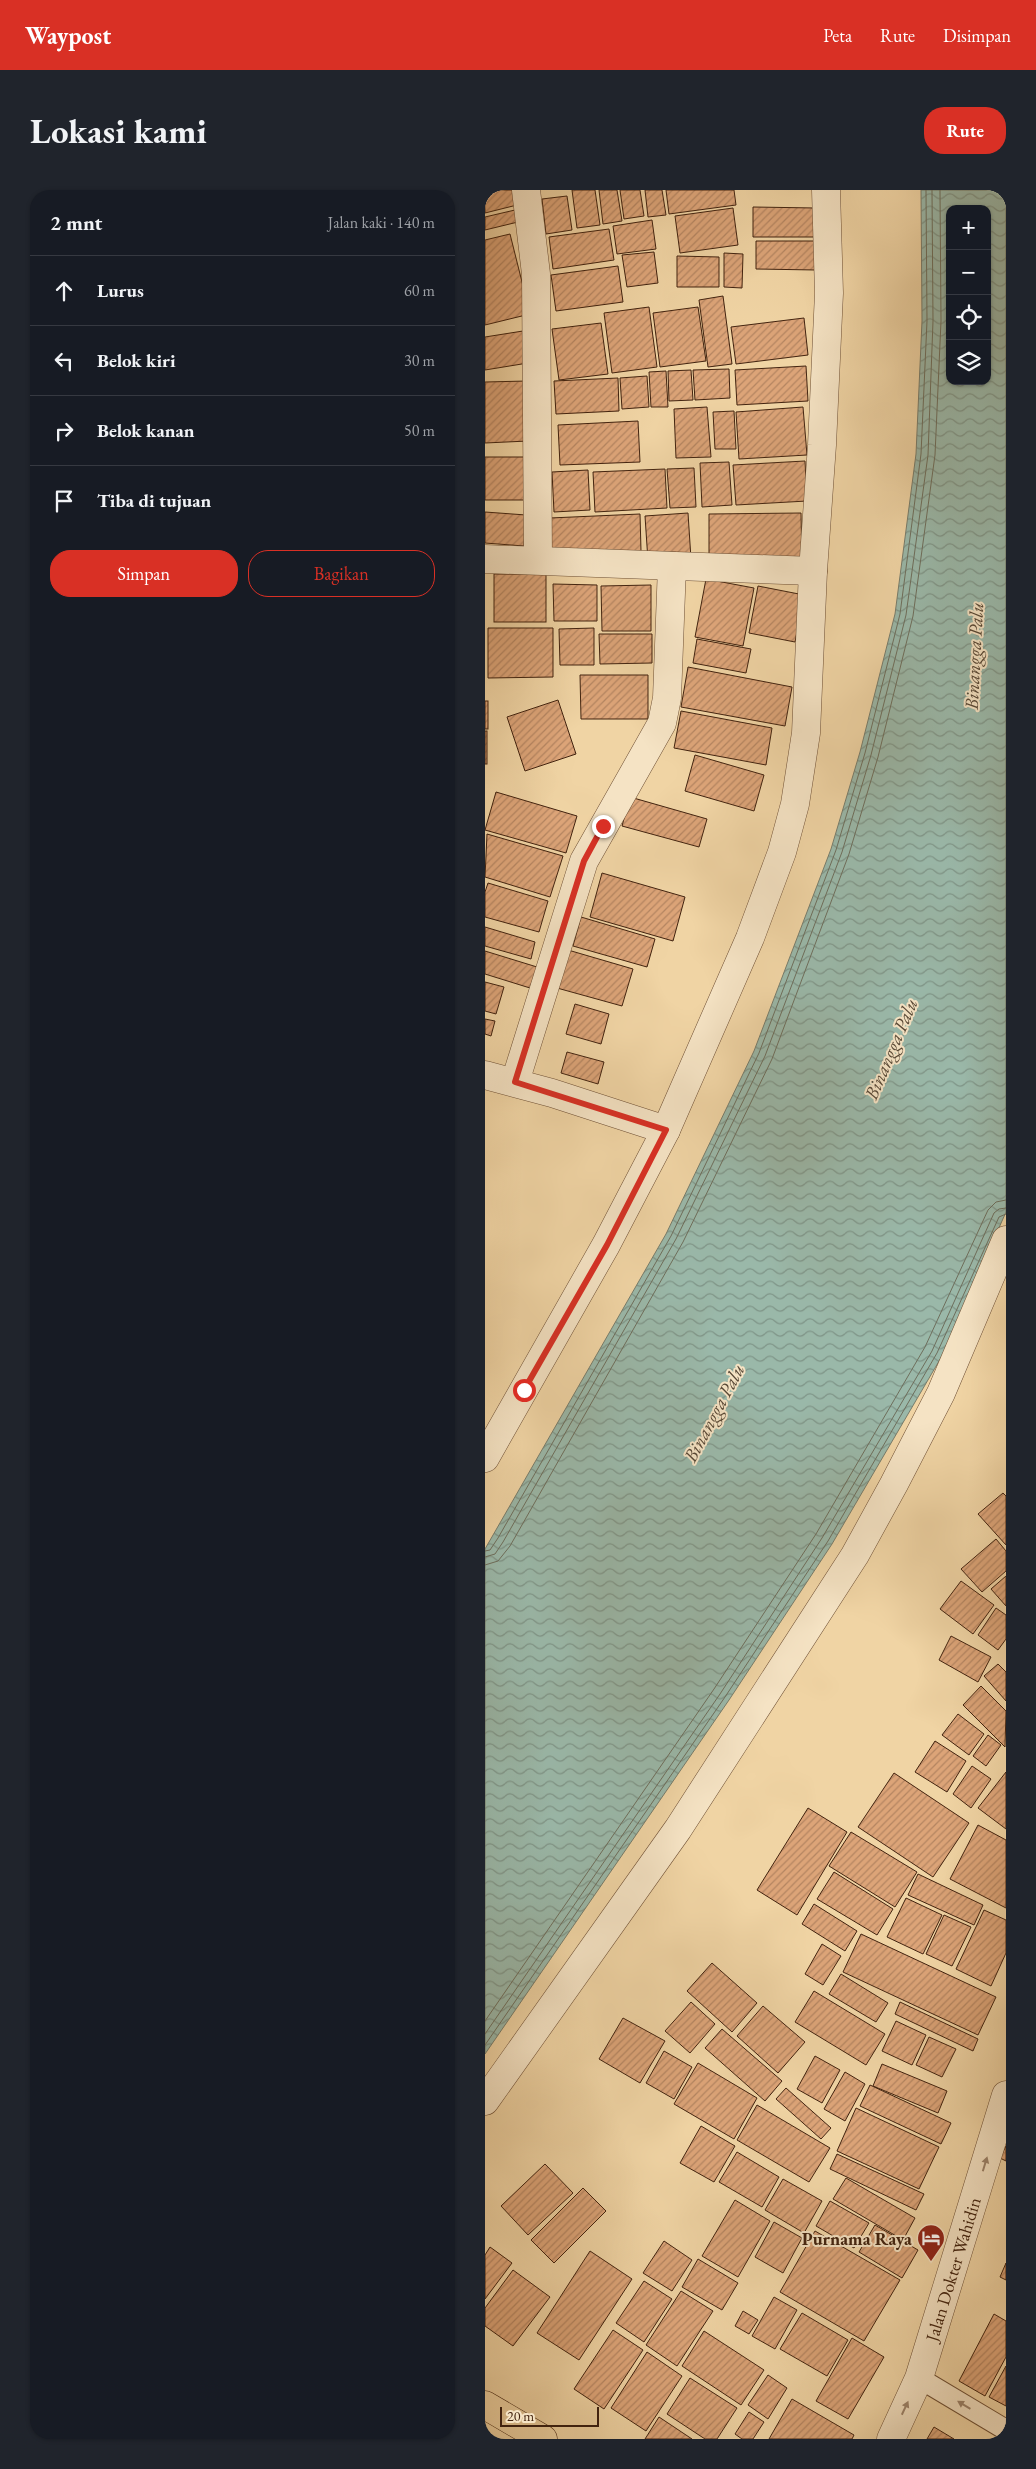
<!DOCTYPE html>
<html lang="id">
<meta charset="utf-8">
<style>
body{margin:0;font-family:"EB Garamond",serif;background:#20242c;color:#f1f3f6}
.controls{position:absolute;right:15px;top:15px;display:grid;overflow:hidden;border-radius:10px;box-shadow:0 1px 4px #0004}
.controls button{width:45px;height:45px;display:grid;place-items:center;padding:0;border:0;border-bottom:1px solid #363941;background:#171b24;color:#f1f3f6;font:25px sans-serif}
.scale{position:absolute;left:15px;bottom:12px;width:99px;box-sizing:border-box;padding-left:5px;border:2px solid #42230f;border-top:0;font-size:14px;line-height:18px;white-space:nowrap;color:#42230f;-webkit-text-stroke:4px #f5e3c4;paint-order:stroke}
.stop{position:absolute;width:15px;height:15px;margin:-11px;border:4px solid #d93025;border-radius:50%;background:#fff}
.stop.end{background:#d93025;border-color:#fff;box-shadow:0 1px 5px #0008}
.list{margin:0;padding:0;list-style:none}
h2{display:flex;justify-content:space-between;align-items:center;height:65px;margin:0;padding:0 20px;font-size:21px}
h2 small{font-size:16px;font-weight:400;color:#9ea1a6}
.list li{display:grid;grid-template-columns:32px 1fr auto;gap:15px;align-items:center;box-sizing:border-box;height:70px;padding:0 20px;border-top:1px solid #363941}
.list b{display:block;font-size:19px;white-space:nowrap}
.list em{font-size:16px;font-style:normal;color:#9ea1a6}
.actions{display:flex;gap:10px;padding:15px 20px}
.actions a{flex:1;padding:11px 0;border:1px solid #d93025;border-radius:20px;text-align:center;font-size:18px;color:#d93025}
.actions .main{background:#d93025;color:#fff}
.icon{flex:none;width:28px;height:28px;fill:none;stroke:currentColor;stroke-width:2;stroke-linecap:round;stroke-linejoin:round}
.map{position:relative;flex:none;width:521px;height:2249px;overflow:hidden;border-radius:20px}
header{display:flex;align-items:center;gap:30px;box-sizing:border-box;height:70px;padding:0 25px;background:#d93025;color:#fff}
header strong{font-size:24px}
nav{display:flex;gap:28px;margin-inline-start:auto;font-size:18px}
.intro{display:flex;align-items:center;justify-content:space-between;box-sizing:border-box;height:120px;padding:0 30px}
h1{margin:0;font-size:35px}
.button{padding:12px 22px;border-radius:20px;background:#d93025;color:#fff;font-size:18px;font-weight:700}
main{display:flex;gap:30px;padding:0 30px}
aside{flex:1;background:#171b24;border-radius:20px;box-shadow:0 1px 4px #0004}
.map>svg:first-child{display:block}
</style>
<header>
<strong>Waypost</strong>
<nav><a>Peta</a><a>Rute</a><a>Disimpan</a></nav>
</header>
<div class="intro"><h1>Lokasi kami</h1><a class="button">Rute</a></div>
<main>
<aside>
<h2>2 mnt<small>Jalan kaki · 140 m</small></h2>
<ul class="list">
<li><svg class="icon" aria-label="ahead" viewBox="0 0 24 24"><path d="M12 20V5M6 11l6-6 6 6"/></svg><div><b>Lurus</b></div><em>60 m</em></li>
<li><svg class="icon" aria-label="left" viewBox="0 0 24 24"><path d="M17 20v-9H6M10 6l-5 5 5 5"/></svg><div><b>Belok kiri</b></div><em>30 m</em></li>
<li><svg class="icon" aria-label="right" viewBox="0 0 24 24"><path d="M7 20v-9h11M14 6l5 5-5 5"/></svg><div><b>Belok kanan</b></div><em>50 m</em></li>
<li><svg class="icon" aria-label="arrive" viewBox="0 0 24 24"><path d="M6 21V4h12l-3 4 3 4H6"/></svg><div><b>Tiba di tujuan</b></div></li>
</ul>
<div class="actions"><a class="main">Simpan</a><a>Bagikan</a></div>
</aside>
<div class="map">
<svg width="521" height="2249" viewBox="0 0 521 2249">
<defs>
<pattern id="water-waves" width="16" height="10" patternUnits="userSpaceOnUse" patternTransform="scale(1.25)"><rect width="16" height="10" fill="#9ab8a9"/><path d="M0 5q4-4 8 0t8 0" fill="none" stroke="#7f9588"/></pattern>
<pattern id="building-hatch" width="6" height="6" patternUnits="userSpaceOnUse" patternTransform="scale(1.25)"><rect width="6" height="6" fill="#dca478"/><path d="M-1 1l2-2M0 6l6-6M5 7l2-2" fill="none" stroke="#b48561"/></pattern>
</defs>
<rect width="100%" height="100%" fill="#f0d4a4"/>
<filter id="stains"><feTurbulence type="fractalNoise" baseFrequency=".004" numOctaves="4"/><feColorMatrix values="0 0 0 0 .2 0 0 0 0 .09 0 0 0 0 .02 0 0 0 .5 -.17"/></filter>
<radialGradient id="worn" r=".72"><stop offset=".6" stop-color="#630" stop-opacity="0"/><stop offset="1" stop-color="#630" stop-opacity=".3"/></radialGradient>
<path fill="url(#water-waves)" stroke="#777c6b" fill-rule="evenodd" d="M436,0h85v1022l-64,144 -110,188 -103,156 -244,354v-505l181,-315 88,-183 77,-202 29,-97 35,-138 21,-160 6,-133zM465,19h37v172h-37z"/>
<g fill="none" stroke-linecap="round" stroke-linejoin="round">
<g stroke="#6e6e5c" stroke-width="1">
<polyline points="0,1361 5,1360 13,1348 186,1046 274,863 351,660 380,563 415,424 436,264 442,131 441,0"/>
<polyline points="0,1367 10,1364 18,1352 191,1049 280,866 357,662 386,565 421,425 443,265 448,131 447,0"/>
<polyline points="0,1375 13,1371 25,1356 198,1052 287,869 364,664 393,567 428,426 450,265 456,131 455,0"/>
<polyline points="0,1831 229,1499 331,1344 440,1157 503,1020 511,1012 521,1010"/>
<polyline points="0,1844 235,1504 337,1348 447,1161 509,1023 514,1019 521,1018"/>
<polyline points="0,1855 240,1507 343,1351 452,1163 514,1027 521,1024"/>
</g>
</g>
<g fill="url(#building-hatch)" stroke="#42230f">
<polygon points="0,0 29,0 32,15 0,23"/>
<polygon points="87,0 110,0 115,35 92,38"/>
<polygon points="114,0 132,0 137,31 118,34"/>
<polygon points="135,0 155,0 159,26 139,29"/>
<polygon points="160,0 177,0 181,25 163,27"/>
<polygon points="181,0 249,0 251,15 184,24"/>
<polygon points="82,6 87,40 61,44 57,9"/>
<polygon points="268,17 331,18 331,47 268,47"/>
<polygon points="248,18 253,55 195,63 190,26"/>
<polygon points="30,20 33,32 0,40 0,27"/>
<polygon points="167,30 171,59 132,64 128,36"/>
<polygon points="124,39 129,70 68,79 64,47"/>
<polygon points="25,44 45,124 0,135 0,50"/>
<polygon points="271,51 331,51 331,80 271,79"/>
<polygon points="169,62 173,93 142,97 137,65"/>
<polygon points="239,63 258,64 257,98 239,97"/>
<polygon points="192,66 234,67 234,97 192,97"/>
<polygon points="133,76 138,112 71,121 66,85"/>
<polygon points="238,106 247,174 223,177 214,110"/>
<polygon points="164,117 172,177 127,183 119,123"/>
<polygon points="213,117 221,171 175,177 168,123"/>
<polygon points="319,128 323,165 251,174 246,137"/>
<polygon points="116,133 123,184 74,190 67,139"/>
<polygon points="38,141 43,173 0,180 0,147"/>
<polygon points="321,176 323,211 252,215 250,180"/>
<polygon points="244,179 245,208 210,210 208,180"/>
<polygon points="206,180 208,210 184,211 183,181"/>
<polygon points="181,181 183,217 166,217 164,182"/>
<polygon points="162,186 164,217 137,219 135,188"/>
<polygon points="133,188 134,221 71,224 69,191"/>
<polygon points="42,191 43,251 0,253 0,192"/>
<polygon points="222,217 226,267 191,268 189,219"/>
<polygon points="318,217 322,265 254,269 251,222"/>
<polygon points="249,221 251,259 230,259 228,222"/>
<polygon points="153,231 155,272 75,275 73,235"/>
<polygon points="0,267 39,267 40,310 0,310"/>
<polygon points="320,271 322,311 251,315 248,275"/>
<polygon points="244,272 247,315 217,317 215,273"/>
<polygon points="209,278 211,317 185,318 182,279"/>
<polygon points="180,279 182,318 110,322 108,282"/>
<polygon points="103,280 105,320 69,322 67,282"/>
<polygon points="0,322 41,325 39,356 0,353"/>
<polygon points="203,323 206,369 163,371 160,326"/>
<polygon points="316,323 317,374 224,374 224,324"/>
<polygon points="155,324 156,361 67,365 65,328"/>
<rect x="9" y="384" width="52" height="48"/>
<polygon points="221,389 269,398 258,456 210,447"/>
<polygon points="68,394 112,395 112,431 69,431"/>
<polygon points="166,395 166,441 117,441 116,396"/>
<polygon points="273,396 319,405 310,452 264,443"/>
<polygon points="3,438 68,438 68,487 3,488"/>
<polygon points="109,438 109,475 75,475 74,439"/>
<polygon points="114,444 167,444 167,473 115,474"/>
<polygon points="212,449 266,459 261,483 208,473"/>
<polygon points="203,477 307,497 300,536 196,517"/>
<polygon points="95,485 163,485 163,529 96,529"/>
<polygon points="73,510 91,564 40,581 22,527"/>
<rect x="0" y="511" width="3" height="28"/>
<polygon points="196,521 287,538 281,575 189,558"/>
<rect x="0" y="541" width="2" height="33"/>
<polygon points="210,565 279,585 269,621 200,601"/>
<polygon points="11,602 92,626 81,663 0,640"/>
<polygon points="145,607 222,629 214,657 137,636"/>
<polygon points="2,644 78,666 65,707 0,687"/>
<polygon points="117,683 200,707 188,751 105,727"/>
<polygon points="3,693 63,711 54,742 0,727 0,702"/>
<polygon points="96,727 170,749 162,777 88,756"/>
<polygon points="0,737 50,752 46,769 0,756"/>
<polygon points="83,760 148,779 137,816 72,798"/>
<polygon points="0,761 52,777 45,798 0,784"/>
<polygon points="0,792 19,797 11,824 0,821"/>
<polygon points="90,814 124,824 116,854 81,844"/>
<polygon points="0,829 10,831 6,846 0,844"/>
<polygon points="82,862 119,872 113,894 76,883"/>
<polygon points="518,1303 521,1306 521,1355 493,1324"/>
<polygon points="511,1349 521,1361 521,1381 497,1402 476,1379"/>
<polygon points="521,1386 521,1416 506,1399"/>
<polygon points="476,1391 509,1415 488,1444 455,1419"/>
<polygon points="511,1418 521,1425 521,1449 513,1460 493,1445"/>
<polygon points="466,1446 506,1467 493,1492 454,1470"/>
<polygon points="513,1474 521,1482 521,1511 499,1486"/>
<polygon points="496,1496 521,1521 520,1557 478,1515"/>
<polygon points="473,1524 499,1544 484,1565 457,1545"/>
<polygon points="503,1545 516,1555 501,1576 488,1566"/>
<polygon points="450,1551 481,1571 462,1602 430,1582"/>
<polygon points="487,1576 506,1589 486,1618 468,1604"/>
<polygon points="521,1582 521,1639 493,1618"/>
<polygon points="409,1583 484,1633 448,1687 373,1637"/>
<polygon points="323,1618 362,1642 312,1725 272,1700"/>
<polygon points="493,1635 521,1650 521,1718 465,1689"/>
<polygon points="366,1642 432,1682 410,1717 344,1676"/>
<polygon points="349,1682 408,1719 392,1745 332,1709"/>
<polygon points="433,1684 498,1715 489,1735 423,1705"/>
<polygon points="421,1708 457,1725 438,1764 402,1747"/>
<polygon points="329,1714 372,1741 360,1761 317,1734"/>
<polygon points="499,1720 521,1730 521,1763 506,1796 471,1779"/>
<polygon points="459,1725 486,1737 467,1776 441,1764"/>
<polygon points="376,1744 511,1807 493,1845 358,1782"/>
<polygon points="337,1754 356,1766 338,1795 320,1784"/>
<polygon points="227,1773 272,1813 247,1842 202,1801"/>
<polygon points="356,1784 403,1813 391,1832 344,1804"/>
<polygon points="329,1801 400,1844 381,1875 310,1832"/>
<polygon points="206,1812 230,1834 205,1863 180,1841"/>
<polygon points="415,1812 493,1849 488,1861 410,1824"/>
<polygon points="278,1816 320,1852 293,1883 252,1846"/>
<polygon points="138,1828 180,1851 155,1893 114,1869"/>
<polygon points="411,1831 441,1845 427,1875 397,1861"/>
<polygon points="237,1839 297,1891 280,1911 220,1858"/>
<polygon points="444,1847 471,1859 457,1887 431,1875"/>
<polygon points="179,1861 207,1877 189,1909 161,1893"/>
<polygon points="330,1866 355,1880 337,1913 312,1899"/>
<polygon points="213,1873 272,1908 249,1949 189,1914"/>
<polygon points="397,1874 462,1901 453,1923 388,1896"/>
<polygon points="360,1882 380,1894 360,1931 339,1919"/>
<polygon points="385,1895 466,1933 456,1954 375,1916"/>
<polygon points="301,1898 346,1938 336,1949 291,1909"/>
<polygon points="272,1915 345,1958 324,1992 252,1950"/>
<polygon points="371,1918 454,1957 434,1999 352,1961"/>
<polygon points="216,1936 250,1956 229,1992 195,1973"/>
<polygon points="521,1956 521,1971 515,1968"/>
<polygon points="252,1962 294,1987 277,2017 234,1992"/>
<polygon points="352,1964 439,2004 431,2020 345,1979"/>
<polygon points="60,1974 88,2003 43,2045 16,2016"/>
<polygon points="361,1988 430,2028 418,2050 348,2009"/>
<polygon points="298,1989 337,2011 319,2043 280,2020"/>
<polygon points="98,1998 121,2021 69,2073 46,2050"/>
<polygon points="250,2010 285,2031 253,2087 217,2066"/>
<polygon points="345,2011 384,2033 369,2058 331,2036"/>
<polygon points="289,2032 317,2048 298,2083 270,2067"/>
<polygon points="390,2035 433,2060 417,2088 374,2062"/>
<polygon points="330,2041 415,2090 379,2151 295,2102"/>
<polygon points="179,2051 207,2070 187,2101 158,2083"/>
<polygon points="5,2057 27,2073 0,2109 0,2065"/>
<polygon points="105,2061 147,2089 94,2170 52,2143"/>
<polygon points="213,2069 253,2093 237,2120 197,2097"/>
<polygon points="521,2073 521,2090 515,2087"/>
<polygon points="28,2080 65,2107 28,2156 0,2136 0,2118"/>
<polygon points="159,2091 187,2109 159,2152 131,2133"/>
<polygon points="196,2101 228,2121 192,2176 161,2155"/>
<polygon points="289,2107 312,2120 290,2159 267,2146"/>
<polygon points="258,2121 273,2130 264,2144 250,2136"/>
<polygon points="317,2123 363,2150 342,2186 295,2159"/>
<polygon points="509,2124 521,2131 521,2167 500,2206 474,2191"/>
<polygon points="128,2140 158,2160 119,2219 89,2199"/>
<polygon points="219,2141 279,2180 256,2215 197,2176"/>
<polygon points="367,2148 399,2167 363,2229 331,2211"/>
<polygon points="162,2162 197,2186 161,2241 126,2218"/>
<polygon points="521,2176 521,2216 504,2207"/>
<polygon points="283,2185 302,2198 283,2229 263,2215"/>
<polygon points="205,2188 252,2218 232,2249 220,2249 182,2224"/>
<polygon points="307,2209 369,2245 367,2249 284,2249"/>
<polygon points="264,2222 279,2232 268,2249 257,2249 250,2244"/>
<polygon points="174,2227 207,2249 160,2249"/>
<polygon points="449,2237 469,2249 442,2249"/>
</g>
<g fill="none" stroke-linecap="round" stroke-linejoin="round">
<g stroke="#6e4f34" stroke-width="22">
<polyline id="service" points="434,2188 521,2240"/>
</g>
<g stroke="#6e4f34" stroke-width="29">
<g id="minor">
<polyline points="41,0 51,84 53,370"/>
<polyline points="0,369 328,381"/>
<polyline points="0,885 67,903 181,940"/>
<polyline points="30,892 99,671 177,533 182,508 187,376"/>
<polyline points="0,1268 121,1055 181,940 265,748 297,662 310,614 321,543 328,381 337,255 344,103 341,0"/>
<polyline points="0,1911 193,1639 370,1365 409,1294 456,1203 521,1050"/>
</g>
</g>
<g stroke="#6e4f34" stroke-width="29">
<g id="tertiary">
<path id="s1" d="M406,2249l28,-61 87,-283"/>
</g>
</g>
<g stroke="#42230f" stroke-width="29">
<polyline id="trunk" points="0,2215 58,2249"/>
</g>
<use href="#service" stroke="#f5e3c4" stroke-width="20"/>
<use href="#minor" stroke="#f5e3c4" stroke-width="28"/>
<use href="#tertiary" stroke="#f5e3c4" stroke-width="28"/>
<use href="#trunk" stroke="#f0d4a4" stroke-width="28"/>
</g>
<defs><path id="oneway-solid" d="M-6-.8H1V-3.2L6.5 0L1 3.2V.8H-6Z" transform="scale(1.25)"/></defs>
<g fill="#9c836a">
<use href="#oneway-solid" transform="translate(500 1974) rotate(-73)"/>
<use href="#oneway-solid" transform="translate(479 2215) rotate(-149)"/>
<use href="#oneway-solid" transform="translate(420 2218) rotate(-65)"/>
</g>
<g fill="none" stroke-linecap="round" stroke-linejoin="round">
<polyline stroke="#d93025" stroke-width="6" points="39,1200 122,1055 181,940 30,892 99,671 118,636"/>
</g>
<defs>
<g id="hotel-pin" transform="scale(1.4375)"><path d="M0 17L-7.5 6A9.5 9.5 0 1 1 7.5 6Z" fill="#8f2418" stroke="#f5e3c4"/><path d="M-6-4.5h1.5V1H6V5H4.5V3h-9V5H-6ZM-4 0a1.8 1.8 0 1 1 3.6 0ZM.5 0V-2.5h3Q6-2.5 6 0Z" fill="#fff"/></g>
</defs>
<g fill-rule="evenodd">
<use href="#hotel-pin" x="446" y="2048"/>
</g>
<g text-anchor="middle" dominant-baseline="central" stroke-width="4" stroke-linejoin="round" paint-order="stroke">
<g font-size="18" font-weight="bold" fill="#42230f" stroke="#f5e3c4" text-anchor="end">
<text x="427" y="2048">Purnama Raya</text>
</g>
<g font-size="18" fill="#42230f" stroke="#f5e3c4">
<text stroke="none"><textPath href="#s1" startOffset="181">Jalan Dokter Wahidin</textPath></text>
</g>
<g font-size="19" font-style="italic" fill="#584836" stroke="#f5e3c4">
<text transform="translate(489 466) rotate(-87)">Binangga Palu</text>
<text transform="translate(406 859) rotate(-67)">Binangga Palu</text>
<text transform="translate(229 1223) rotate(-62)">Binangga Palu</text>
</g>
</g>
<rect width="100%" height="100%" filter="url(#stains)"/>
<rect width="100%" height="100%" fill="url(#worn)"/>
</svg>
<div class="controls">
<button>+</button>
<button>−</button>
<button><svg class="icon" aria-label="locate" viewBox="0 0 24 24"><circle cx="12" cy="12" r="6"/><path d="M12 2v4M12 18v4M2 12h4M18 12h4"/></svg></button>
<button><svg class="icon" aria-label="layers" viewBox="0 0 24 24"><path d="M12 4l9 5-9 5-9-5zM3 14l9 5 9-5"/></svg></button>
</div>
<div class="scale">20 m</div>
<div class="stop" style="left:39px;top:1200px"></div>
<div class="stop end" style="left:118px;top:636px"></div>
</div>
</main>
